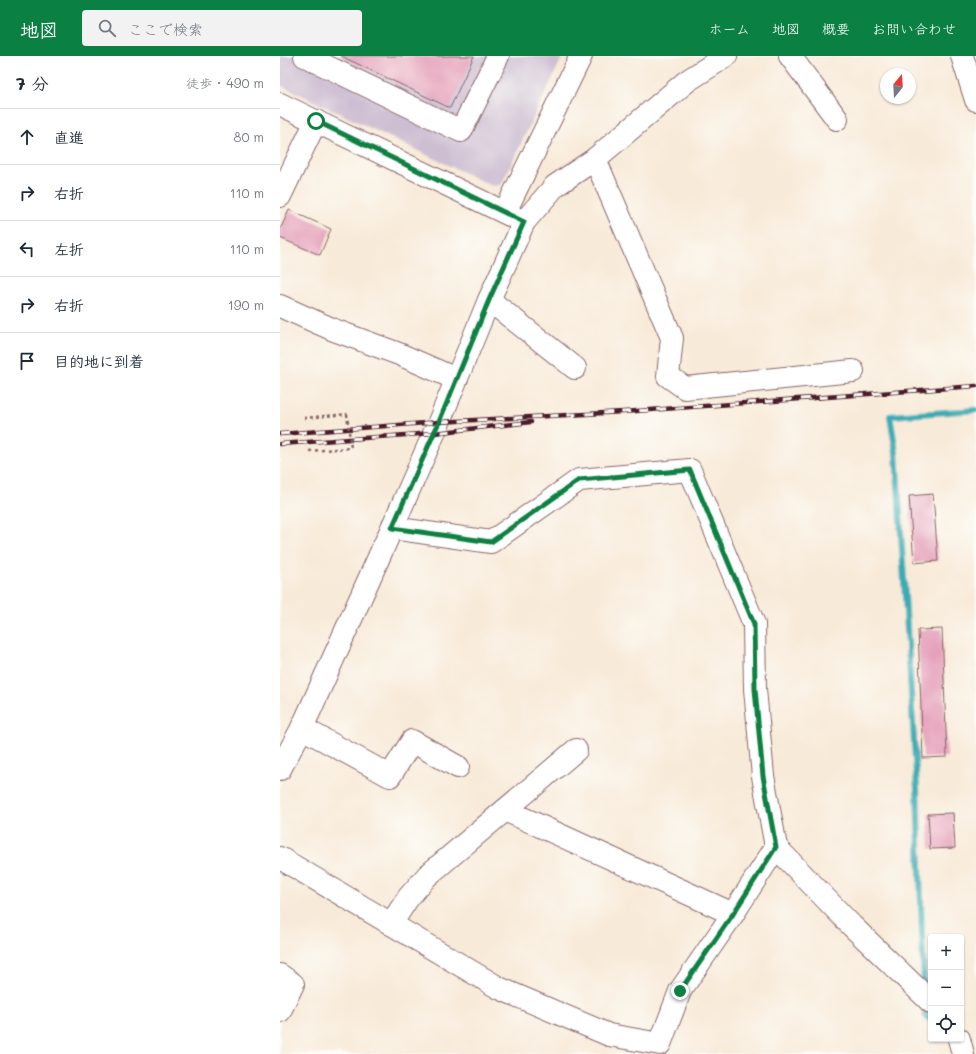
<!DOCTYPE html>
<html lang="ja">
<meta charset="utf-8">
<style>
body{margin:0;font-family:Mali,"Klee One",sans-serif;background:#f2f2f3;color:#1f2937}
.controls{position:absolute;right:12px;bottom:12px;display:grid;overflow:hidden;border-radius:4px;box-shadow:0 1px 3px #0004}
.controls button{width:36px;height:36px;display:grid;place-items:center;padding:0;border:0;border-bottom:1px solid #e0e1e3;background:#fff;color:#1f2937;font:20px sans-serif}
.compass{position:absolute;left:600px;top:12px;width:36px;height:36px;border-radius:50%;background:#fff;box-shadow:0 1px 3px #0004;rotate:18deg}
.stop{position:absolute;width:12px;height:12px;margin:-9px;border:3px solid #0b8043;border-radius:50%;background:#fff}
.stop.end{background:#0b8043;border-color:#fff;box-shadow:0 1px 4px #0008}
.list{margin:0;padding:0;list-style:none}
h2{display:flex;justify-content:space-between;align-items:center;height:52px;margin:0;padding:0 16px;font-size:17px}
h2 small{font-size:13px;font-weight:400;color:#747a83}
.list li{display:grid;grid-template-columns:26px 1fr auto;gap:12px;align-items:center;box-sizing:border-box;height:56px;padding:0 16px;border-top:1px solid #e0e1e3}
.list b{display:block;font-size:15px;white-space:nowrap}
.list em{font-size:13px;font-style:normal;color:#747a83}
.icon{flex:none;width:22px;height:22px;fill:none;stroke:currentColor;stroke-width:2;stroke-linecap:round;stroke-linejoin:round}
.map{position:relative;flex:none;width:696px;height:998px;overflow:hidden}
header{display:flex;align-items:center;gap:24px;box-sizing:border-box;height:56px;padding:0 20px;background:#0b8043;color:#fff}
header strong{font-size:19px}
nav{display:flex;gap:22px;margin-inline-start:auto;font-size:14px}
.search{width:280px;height:36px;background:#f2f2f3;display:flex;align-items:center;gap:10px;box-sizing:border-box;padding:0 14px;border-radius:4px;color:#747a83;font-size:15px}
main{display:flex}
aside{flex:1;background:#fff}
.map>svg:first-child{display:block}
</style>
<header>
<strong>地図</strong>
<div class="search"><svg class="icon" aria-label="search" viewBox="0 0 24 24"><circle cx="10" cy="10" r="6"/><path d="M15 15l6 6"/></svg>ここで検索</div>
<nav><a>ホーム</a><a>地図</a><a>概要</a><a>お問い合わせ</a></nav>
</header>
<main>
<aside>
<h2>7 分<small>徒歩 · 490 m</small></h2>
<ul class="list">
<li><svg class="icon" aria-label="ahead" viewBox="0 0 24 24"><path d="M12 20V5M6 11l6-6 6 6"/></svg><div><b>直進</b></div><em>80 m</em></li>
<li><svg class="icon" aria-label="right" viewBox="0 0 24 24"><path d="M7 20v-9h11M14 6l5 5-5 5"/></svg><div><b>右折</b></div><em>110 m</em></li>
<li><svg class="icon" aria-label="left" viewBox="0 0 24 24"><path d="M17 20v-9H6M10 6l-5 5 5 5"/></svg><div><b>左折</b></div><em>110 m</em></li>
<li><svg class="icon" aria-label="right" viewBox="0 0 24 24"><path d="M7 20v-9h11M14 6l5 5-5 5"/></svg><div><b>右折</b></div><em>190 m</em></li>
<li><svg class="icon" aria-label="arrive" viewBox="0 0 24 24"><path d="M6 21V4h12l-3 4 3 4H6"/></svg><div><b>目的地に到着</b></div></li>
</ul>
</aside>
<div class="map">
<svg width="696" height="998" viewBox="0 0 696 998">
<rect width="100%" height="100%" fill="#fdfcf7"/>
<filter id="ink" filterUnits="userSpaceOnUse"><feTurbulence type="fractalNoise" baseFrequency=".025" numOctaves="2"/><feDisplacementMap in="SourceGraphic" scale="8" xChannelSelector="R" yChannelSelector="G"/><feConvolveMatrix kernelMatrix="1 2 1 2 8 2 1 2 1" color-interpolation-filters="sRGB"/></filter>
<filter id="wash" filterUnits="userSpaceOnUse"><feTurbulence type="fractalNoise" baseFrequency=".012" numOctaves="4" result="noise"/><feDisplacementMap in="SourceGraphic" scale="16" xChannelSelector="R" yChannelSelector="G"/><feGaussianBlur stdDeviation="0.9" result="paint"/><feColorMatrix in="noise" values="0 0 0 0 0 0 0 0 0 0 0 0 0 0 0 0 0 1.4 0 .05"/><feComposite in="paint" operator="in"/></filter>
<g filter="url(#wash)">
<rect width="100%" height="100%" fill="#f8ead8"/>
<polygon fill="#cdbed2" points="0,0 283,0 221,129 212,130 0,29"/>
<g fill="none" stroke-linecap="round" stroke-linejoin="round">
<g stroke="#3aabb5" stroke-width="6">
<polyline points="644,931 637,733 616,396 610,360 696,354"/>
<polyline points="644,947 645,959 651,964"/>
</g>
</g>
<g id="blocks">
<g fill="#e5a0ba">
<polygon points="61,0 194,0 170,52"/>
<polygon points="9,154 51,173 40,199 0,182 0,174"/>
<polygon points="653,438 658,505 634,507 629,440"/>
<polygon points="662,573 667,701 643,702 638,574"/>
<polygon points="673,757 675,792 650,793 648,758"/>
</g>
</g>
</g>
<g filter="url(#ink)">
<use href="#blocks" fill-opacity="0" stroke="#876668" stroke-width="1"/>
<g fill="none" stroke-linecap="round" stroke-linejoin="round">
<g stroke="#876668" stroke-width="24">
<g id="minor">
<polyline points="25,0 181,75 218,0"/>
<polyline points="510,0 557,63"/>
<polyline points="682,0 696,44"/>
<polyline points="0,48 244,166"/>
<polyline points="315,103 392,282 388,320 405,332 573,315"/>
<polyline points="0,140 36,65"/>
<polyline points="225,156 301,0"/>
<polyline points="209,244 295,312"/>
<polyline points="0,250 54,274 119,298 176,323"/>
<polyline points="112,472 211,486 299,424 410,414 474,568 475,633 483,720 496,791 572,870 651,946"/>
<polyline points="22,672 110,720 132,685 178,711"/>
<polyline points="0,713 22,672 112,472 159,366 209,244 244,166 275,130 315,103 407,25 446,0"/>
<polyline points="225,754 453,858"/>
<polyline points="0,802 219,932 329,979 380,988 400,935 453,858 496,791"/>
<polyline points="111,868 128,842 147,820 296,694"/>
<polyline points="0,919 13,928 0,955"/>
<polyline points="679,983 683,998"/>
</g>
</g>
<g stroke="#876668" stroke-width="2.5" stroke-dasharray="3 3" stroke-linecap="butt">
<polyline points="24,362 67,358"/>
<polyline points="29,395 71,392"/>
</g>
<use href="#minor" stroke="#fff" stroke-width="22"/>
<g stroke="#4a1f2b" stroke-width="4.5">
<g id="rail">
<polyline points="0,378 159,366 343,356 696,330"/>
<polyline points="0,388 154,377 251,366"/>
</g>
</g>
<use href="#rail" stroke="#fdfcf7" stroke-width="3" stroke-dasharray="9" stroke-linecap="butt"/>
<polyline stroke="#876668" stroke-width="2.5" stroke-dasharray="3 3" stroke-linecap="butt" points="67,358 71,392"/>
</g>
</g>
<g fill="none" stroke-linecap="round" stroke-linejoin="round" filter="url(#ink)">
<polyline stroke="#0b8043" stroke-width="5" points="36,65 244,166 209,244 159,366 112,472 211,486 299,424 410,414 474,568 475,633 483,720 496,791 453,858 400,935"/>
</g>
</svg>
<div class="controls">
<button>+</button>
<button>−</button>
<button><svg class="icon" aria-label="locate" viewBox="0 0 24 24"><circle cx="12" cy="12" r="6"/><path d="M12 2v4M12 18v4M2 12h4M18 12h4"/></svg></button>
</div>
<svg class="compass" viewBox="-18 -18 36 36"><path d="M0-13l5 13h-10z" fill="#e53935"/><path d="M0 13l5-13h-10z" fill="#747a83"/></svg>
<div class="stop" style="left:36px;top:65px"></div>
<div class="stop end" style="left:400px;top:935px"></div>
</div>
</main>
